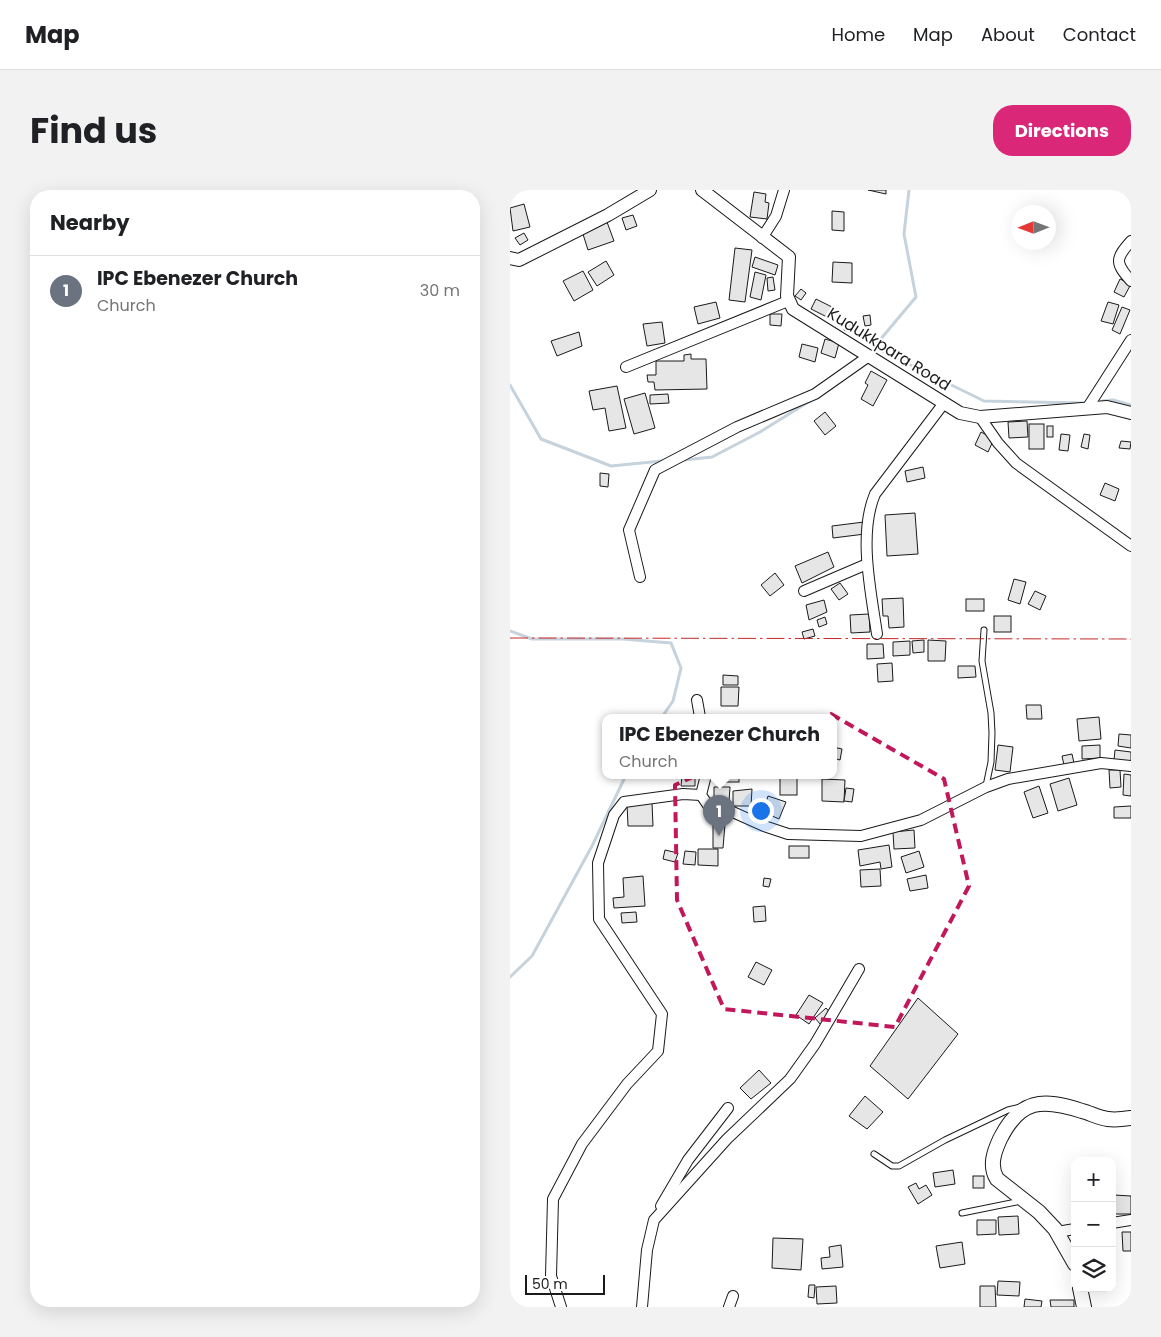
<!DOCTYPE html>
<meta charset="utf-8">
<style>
body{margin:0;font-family:Poppins,sans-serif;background:#f2f2f2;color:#202124}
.controls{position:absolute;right:15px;bottom:15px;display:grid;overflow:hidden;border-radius:10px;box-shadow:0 5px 20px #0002}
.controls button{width:45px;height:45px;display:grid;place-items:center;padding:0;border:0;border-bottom:1px solid #e0e0e0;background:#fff;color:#202124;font:25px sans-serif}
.compass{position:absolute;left:501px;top:15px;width:45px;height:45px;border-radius:50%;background:#fff;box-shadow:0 5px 20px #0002;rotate:269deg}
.scale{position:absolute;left:15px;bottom:12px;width:80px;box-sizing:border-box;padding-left:5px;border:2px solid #1a1a1a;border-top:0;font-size:14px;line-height:18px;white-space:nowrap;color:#1a1a1a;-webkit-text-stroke:4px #fff;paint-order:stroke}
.you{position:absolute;left:250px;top:620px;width:18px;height:18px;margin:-12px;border:4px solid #fff;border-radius:50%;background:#1a73e8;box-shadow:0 0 0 8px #1a73e833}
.badge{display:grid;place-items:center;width:32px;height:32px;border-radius:50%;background:#db2777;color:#fff;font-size:16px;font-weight:700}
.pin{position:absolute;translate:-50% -41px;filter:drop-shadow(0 1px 2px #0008)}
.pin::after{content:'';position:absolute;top:26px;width:18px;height:15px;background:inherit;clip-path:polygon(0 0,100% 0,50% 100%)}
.popup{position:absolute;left:92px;top:524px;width:235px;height:65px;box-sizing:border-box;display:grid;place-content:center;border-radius:10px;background:#fff;filter:drop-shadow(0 1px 4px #0005);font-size:16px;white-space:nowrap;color:#757577}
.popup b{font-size:19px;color:#202124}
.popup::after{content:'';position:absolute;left:50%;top:100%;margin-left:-10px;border:10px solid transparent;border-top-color:#fff}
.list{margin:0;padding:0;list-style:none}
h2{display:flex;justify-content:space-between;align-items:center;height:65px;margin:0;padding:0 20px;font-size:21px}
h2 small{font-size:16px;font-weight:400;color:#757577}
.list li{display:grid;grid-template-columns:32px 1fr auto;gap:15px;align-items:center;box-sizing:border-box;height:70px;padding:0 20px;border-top:1px solid #e0e0e0}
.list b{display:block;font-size:19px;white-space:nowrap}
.list p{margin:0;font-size:16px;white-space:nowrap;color:#757577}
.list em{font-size:16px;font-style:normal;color:#757577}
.icon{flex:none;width:28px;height:28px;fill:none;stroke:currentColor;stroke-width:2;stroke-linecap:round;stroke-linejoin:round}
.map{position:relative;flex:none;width:621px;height:1117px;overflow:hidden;border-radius:20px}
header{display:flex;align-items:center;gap:30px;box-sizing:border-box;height:70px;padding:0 25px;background:#fff;border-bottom:1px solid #e0e0e0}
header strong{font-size:24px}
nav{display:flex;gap:28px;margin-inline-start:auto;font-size:18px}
.intro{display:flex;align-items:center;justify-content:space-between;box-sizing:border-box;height:120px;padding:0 30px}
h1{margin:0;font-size:35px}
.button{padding:12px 22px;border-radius:20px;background:#db2777;color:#fff;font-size:18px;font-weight:700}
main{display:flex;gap:30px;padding:0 30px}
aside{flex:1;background:#fff;border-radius:20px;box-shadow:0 5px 20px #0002}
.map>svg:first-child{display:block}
</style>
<header>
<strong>Map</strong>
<nav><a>Home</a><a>Map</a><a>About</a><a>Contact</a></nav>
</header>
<div class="intro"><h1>Find us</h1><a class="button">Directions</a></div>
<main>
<aside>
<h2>Nearby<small></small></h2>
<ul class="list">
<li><span class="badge" style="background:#6b7280">1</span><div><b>IPC Ebenezer Church</b><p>Church</p></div><em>30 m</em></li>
</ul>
</aside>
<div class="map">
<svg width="621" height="1117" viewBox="0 0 621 1117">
<rect width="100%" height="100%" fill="#fff"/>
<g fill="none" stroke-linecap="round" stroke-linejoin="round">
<g stroke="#c6d2dc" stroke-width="3">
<polyline points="399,0 394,44 406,107 364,157 474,211 572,213"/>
<polyline points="0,195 31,249 101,276 152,271"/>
<polyline points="592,211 603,210 621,215"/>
<polyline points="174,270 202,267 250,242 300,211"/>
<polyline points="0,441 22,449 113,449 161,453 171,478 163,511 152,527"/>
<polyline points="0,787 22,766 82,656 116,585"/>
</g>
</g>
<g fill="#e6e6e6" stroke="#1a1a1a">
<polygon points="358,0 376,0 376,4"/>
<polygon points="244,2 256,4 255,12 259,13 257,29 240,27"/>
<polygon points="14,14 20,37 3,41 0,18"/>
<polygon points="322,21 334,22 334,41 322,40"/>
<polygon points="123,25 127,36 116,40 112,28"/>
<polygon points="97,32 104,51 78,60 72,41"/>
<polygon points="14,43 18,50 10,55 5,48"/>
<polygon points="225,58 242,60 235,112 219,110"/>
<polygon points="245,67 268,75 265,85 242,77"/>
<polygon points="96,71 104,85 87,96 78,82"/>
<polygon points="323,72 342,73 342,93 322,92"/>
<polygon points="73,81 83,100 64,111 53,91"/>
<polygon points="245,82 256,85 251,110 240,107"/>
<polygon points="263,87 265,100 258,101 257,88"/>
<polygon points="610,89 621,94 614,107 604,102"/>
<polygon points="291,99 296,103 291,110 285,106"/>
<polygon points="306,109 326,119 321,129 301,119"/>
<polygon points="206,112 210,128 188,134 184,117"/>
<polygon points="598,112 609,115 603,134 591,131"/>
<polygon points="612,117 620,120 610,144 602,140"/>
<polygon points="260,124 272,124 271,136 260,135"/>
<polygon points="360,125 361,135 355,136 353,126"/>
<polygon points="337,131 345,134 342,143 334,140"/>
<polygon points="152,132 155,153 137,156 133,134"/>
<polygon points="69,142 72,156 47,166 41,151"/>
<polygon points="315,149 329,153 325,168 311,163"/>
<polygon points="292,154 308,158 305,172 289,167"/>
<polygon points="181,164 181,169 196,169 197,199 145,200 144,192 138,192 137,185 146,185 146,171 174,171 174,165"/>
<polygon points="361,181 377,190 363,216 351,209 358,195 355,193"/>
<polygon points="107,196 116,238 99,241 95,218 83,220 79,201"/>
<polygon points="135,203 145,238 124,244 114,209"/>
<polygon points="158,204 159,213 140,214 140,205"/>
<polygon points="315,222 326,236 315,245 304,231"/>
<polygon points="517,231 518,247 499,248 498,232"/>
<rect x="519" y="234" width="15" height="25"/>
<rect x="537" y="236" width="6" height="11"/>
<polygon points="471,242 484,249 478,262 465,255"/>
<polygon points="551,244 560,245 558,261 549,260"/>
<polygon points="574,244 580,245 578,259 571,257"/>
<polygon points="611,251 621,252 620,259 609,258"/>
<polygon points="413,277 415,288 397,292 395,281"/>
<polygon points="90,283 99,284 98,297 90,296"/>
<polygon points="595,293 609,299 605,311 590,305"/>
<polygon points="405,323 408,364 377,366 375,325"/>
<polygon points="354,332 355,344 323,348 322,336"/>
<polygon points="318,362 324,377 292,393 285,376"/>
<polygon points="265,383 274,395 260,406 251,395"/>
<polygon points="504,389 516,392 510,414 498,410"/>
<polygon points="330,393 338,404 329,410 321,399"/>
<polygon points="525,401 536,406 530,420 518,414"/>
<polygon points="393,408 394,437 379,438 378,426 373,426 372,409"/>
<rect x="456" y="409" width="18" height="12"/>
<polygon points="314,410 317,422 299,430 296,415"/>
<polygon points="359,424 360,442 341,443 340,425"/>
<rect x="484" y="426" width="17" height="16"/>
<polygon points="315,427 317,434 309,437 307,430"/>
<polygon points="303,439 305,446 294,449 292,442"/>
<polygon points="414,450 414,462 403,463 402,451"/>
<polygon points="418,450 436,451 435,471 418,471"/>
<polygon points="400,451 400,465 383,466 383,452"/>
<polygon points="357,454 373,454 374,468 357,469"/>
<polygon points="382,473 383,491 368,492 367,474"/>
<polygon points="448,476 465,476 466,487 448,488"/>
<polygon points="213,485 228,486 228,495 213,495"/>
<polygon points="211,497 229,497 228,516 211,516"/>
<polygon points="516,515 531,515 532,529 517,529"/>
<polygon points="589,527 591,549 569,551 567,529"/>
<polygon points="609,544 621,545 621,558 608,556"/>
<polygon points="488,555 503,557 500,582 485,580"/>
<polygon points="590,555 590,568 572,569 572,556"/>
<polygon points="323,557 332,559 330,570 323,568"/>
<polygon points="605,560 621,562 621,573 604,570"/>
<polygon points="562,564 564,573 554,575 552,566"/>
<polygon points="599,580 610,580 611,597 600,598"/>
<polygon points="614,584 621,585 621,606 613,605"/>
<polygon points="172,585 185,585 185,596 171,596"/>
<rect x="215" y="585" width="14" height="7"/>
<rect x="270" y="587" width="17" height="18"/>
<polygon points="559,588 567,615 548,621 540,594"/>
<polygon points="312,589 335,590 334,612 312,611"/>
<polygon points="529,596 538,623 523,628 514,602"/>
<polygon points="204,597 220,597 219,612 204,612"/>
<polygon points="336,598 344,599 342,612 334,611"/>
<polygon points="242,599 241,616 223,616 223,601"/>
<polygon points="258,606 276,612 269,629 253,622"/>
<polygon points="142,613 143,636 118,636 117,614"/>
<polygon points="621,616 621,628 604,628 604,617"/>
<polygon points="203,633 215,634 213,658 203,658"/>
<polygon points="404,640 405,658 384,659 383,642"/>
<polygon points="379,655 382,677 371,679 370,672 350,676 348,660"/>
<rect x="279" y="656" width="20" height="12"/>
<polygon points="188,659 208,659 208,676 188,675"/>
<polygon points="155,660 168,663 165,672 153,669"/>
<polygon points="175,661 186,662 185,675 173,674"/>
<polygon points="409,661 414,677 396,683 391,667"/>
<polygon points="370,679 371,696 351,697 350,680"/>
<polygon points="416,685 418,698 400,701 397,689"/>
<polygon points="133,686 135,716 104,718 103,708 114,707 113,688"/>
<polygon points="254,688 261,689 259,697 253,696"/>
<polygon points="255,716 256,731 244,732 243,717"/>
<polygon points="126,722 127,732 112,733 111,723"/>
<polygon points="246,772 262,780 254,795 238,787"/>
<polygon points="299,805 313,813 299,834 286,825"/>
<polygon points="408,808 448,844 398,909 360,876"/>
<polygon points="316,818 322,825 311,835 305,828"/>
<polygon points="249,880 261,893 241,909 230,898"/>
<polygon points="355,906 373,922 357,939 339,926"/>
<polygon points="443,980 445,994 425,997 423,983"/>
<rect x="463" y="986" width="11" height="12"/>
<polygon points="406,993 409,999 416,995 422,1005 408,1014 398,997"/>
<polygon points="604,1005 621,1006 621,1024 604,1024"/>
<polygon points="508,1026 509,1044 489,1045 488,1027"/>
<polygon points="467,1030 486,1030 486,1044 467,1045"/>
<polygon points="612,1042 621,1042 621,1061 613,1061"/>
<polygon points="263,1048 293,1049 291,1080 262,1078"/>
<polygon points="452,1052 455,1074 430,1078 426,1056"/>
<polygon points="331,1055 333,1077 312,1079 311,1068 320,1067 319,1057"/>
<polygon points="488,1091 510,1092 509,1106 487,1105"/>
<polygon points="299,1095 305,1095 304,1108 298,1107"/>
<polygon points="326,1096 327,1113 307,1114 306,1097"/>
<polygon points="470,1096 485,1096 486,1117 470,1117"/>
<polygon points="515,1109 532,1111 531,1117 514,1117"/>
<polygon points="540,1110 564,1110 564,1117 541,1117"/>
</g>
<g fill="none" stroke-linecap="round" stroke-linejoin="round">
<g stroke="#1a1a1a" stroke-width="7">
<g id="service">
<polyline points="474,440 472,471 481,523 482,543 481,572 476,596"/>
<polyline points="364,964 382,976 389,976 435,950 498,920 510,917"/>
<polyline points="452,1023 511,1011"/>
</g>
</g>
<g stroke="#1a1a1a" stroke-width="12">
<g id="minor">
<polyline points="252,48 266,26 274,0"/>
<path d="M621,51c-16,18 -16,22 0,40"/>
<polyline points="116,177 278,111"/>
<polyline points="578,217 621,150"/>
<polyline points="470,227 488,253 506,273 621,356"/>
<polyline points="130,387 119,340 145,280 227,237 305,204 359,166"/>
<polyline points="294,401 357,374"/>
<path d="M367,444c-6,-42 -19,-100 -2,-140l69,-91"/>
<polyline points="187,510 190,527"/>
<polyline points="196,585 191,605 200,618 216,619 254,636 278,644 351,646 411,630 476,597 498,589 591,573 621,576"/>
<polyline points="151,1016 178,970 218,918"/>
<polyline points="602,1033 621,1030"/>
<polyline points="547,1042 565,1039"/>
<polyline points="51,1117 41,1086 43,1009 72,954 117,894 148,861 152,824 89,729 88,673 104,625 114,612 173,604 191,605"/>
<polyline points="132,1117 137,1060 144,1030 217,949 280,889 305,854 349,779"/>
<polyline points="219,1117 223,1106"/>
</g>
</g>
<g stroke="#1a1a1a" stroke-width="14">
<g id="tertiary">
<polyline points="192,0 279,67 277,106 283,119 450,223 470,227 597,217 621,223"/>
<polyline points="0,68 9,70 98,25 140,0"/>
</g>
</g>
<g stroke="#1a1a1a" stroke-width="16">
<g id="secondary">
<path d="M565,1074l-20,-35 -16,-17 -42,-33c-8,-13 -3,-27 3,-40 20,-40 42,-41 82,-28 8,2 17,7 26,8 7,1 16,0 23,-1"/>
<polyline points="570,1098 574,1117"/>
</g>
</g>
<use href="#service" stroke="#fff" stroke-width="5"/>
<use href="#minor" stroke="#fff" stroke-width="10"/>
<use href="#tertiary" stroke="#fff" stroke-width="12"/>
<use href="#secondary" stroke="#fff" stroke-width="14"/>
<polyline stroke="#c62828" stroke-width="1" stroke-dasharray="18 4 2.5 4" stroke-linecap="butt" points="0,448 621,449"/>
</g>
<path fill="none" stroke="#c2185b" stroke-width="4" stroke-dasharray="10 6" stroke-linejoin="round" d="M321,524l113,65 25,107 -74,141 -171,-18 -47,-109 -2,-115z"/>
<g text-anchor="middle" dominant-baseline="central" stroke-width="4" stroke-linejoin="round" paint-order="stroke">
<g font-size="16" fill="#1a1a1a" stroke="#fff">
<text transform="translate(379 159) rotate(32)">Kudukkpara Road</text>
</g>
</g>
</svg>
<div class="controls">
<button>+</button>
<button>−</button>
<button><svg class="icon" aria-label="layers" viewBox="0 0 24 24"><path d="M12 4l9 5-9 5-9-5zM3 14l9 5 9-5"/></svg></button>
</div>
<svg class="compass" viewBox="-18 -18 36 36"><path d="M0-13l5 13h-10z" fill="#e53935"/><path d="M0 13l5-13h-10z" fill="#757577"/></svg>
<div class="scale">50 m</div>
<div class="you"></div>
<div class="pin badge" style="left:209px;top:646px;background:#6b7280">1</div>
<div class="popup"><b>IPC Ebenezer Church</b>Church</div>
</div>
</main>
